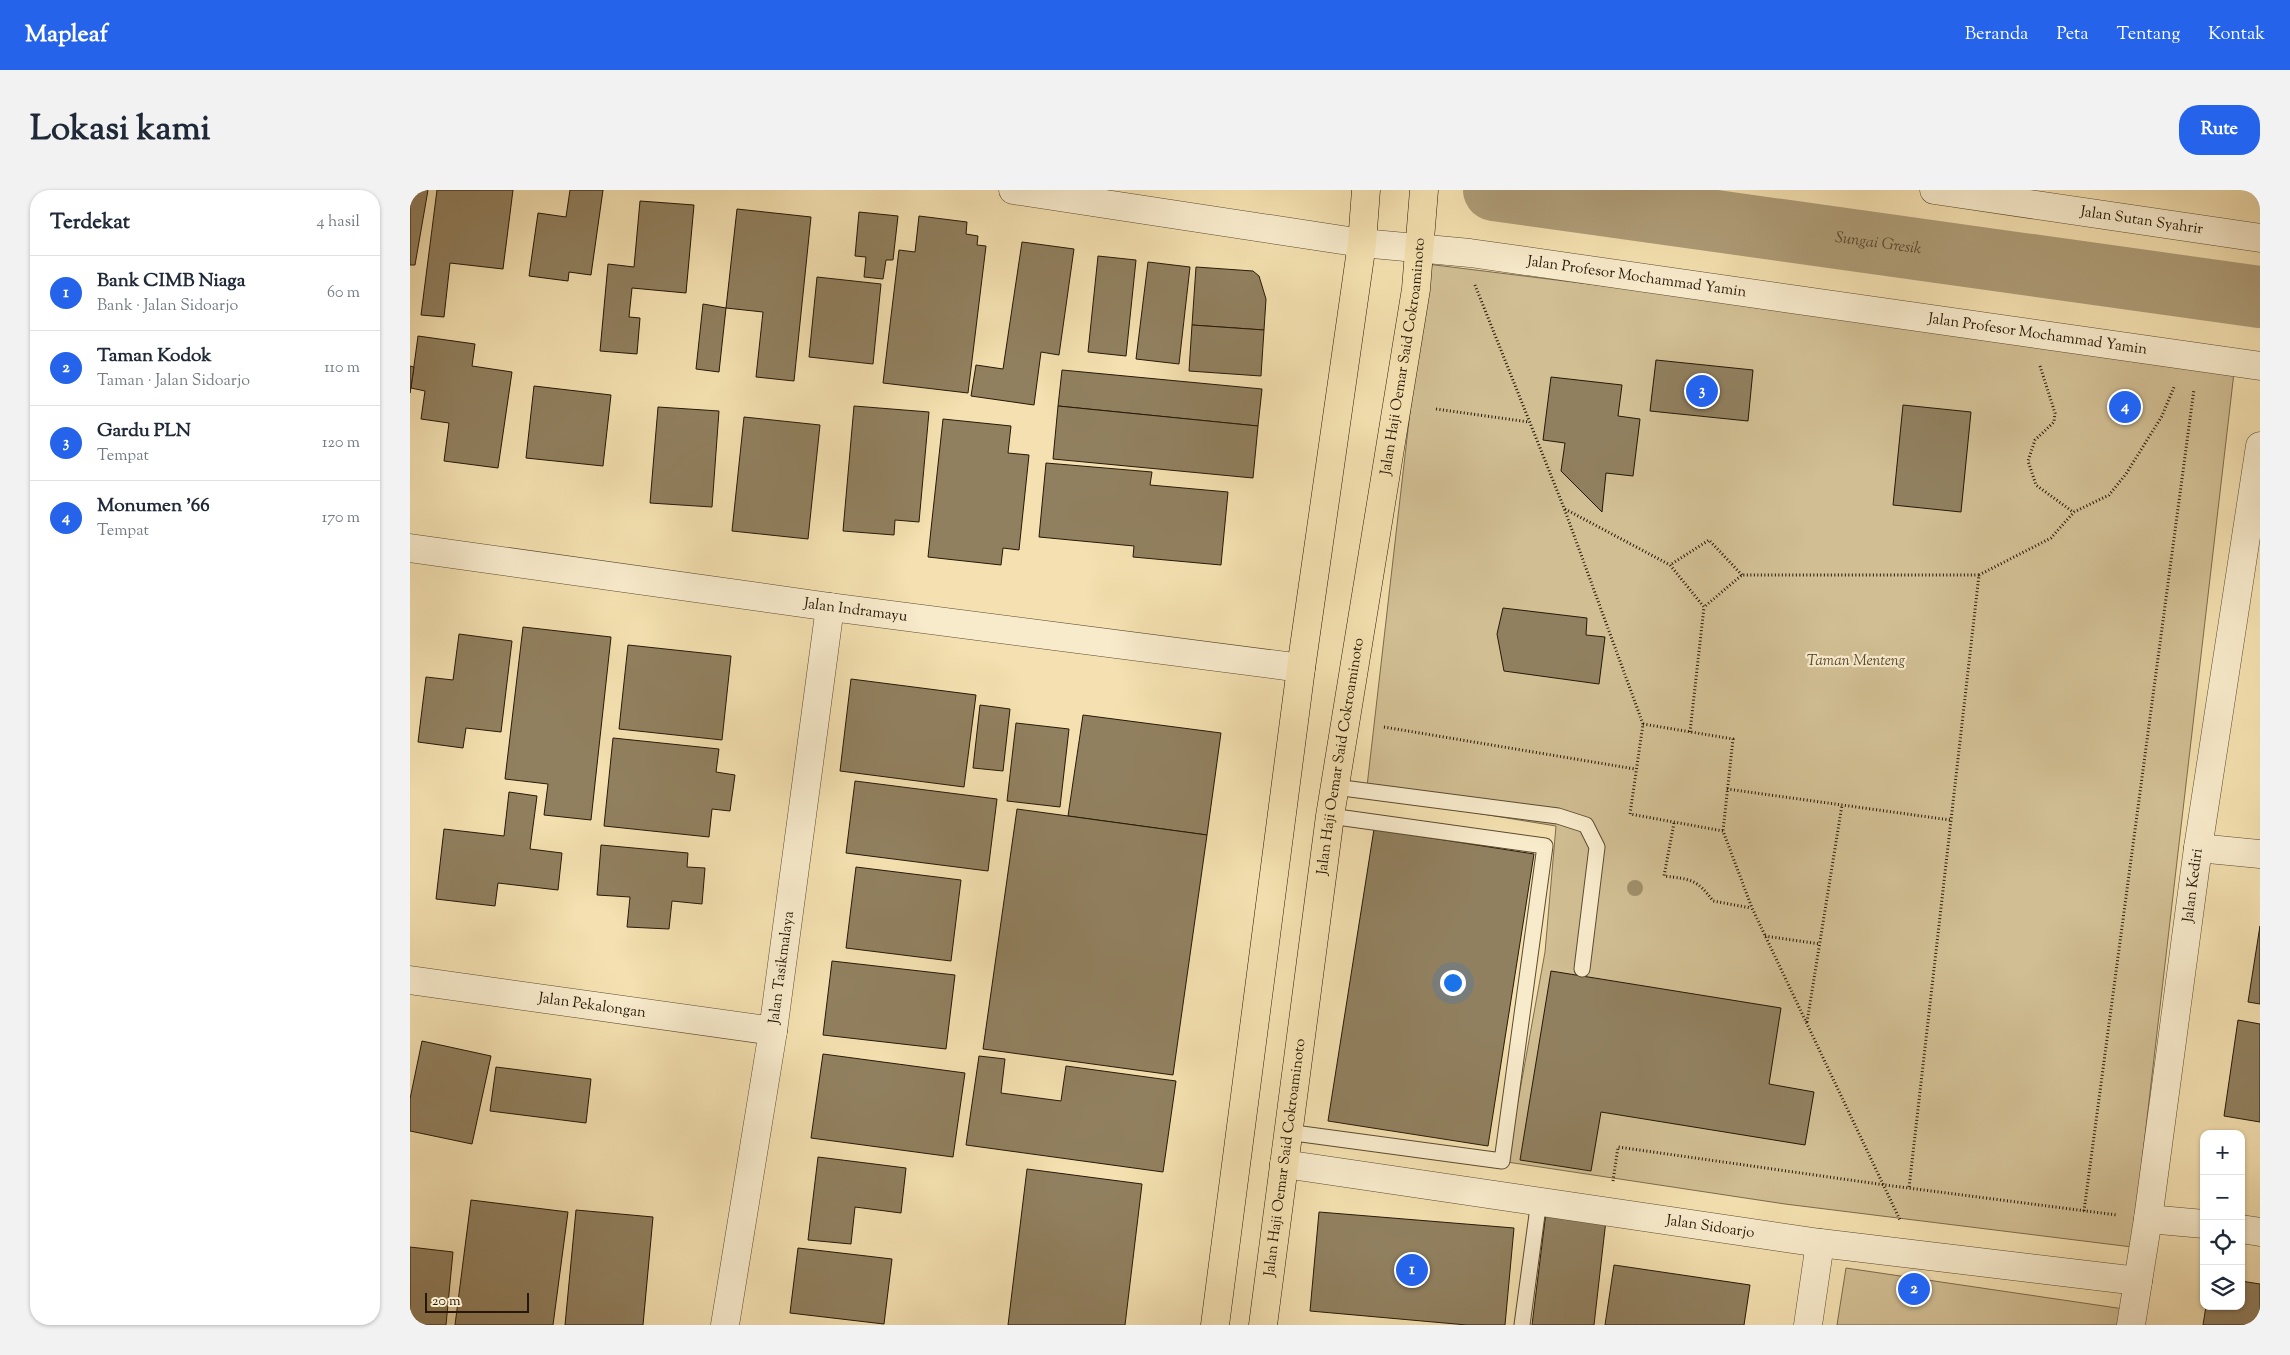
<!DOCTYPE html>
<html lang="id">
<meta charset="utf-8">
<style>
body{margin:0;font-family:"Sorts Mill Goudy",serif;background:#f2f2f3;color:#1f2937}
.controls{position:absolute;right:15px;bottom:15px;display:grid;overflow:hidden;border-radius:10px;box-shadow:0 1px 4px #0004}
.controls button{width:45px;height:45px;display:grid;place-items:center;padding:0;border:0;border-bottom:1px solid #e0e1e3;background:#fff;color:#1f2937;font:25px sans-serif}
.scale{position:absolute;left:15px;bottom:12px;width:104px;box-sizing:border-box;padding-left:5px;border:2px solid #261807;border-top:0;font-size:14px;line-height:18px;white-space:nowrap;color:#261807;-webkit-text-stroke:4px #f8ebcc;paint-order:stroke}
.you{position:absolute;left:1042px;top:792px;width:18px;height:18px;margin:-12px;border:4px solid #fff;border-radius:50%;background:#1a73e8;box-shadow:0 0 0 8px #1a73e833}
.badge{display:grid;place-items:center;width:32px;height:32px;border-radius:50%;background:#2563eb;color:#fff;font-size:16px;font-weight:700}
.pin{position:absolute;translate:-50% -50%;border:2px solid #fff;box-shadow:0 1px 5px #0006}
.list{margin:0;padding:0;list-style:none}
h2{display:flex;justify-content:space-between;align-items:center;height:65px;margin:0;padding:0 20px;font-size:21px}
h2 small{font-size:16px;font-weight:400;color:#747a83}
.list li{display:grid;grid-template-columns:32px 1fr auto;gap:15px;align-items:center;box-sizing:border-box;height:75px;padding:0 20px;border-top:1px solid #e0e1e3}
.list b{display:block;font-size:19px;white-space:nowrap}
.list p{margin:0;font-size:16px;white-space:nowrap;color:#747a83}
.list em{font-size:16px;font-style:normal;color:#747a83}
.icon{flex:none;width:28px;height:28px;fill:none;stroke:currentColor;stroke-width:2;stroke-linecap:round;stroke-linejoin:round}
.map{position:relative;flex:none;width:1850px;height:1135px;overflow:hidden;border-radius:20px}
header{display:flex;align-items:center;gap:30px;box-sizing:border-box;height:70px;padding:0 25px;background:#2563eb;color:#fff}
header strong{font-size:24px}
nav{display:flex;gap:28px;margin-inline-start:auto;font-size:18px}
.intro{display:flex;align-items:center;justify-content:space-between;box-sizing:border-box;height:120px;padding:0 30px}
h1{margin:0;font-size:35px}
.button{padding:12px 22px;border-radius:20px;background:#2563eb;color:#fff;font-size:18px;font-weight:700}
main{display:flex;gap:30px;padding:0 30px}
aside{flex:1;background:#fff;border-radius:20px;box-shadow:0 1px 4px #0004}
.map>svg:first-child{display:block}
</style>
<header>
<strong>Mapleaf</strong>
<nav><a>Beranda</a><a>Peta</a><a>Tentang</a><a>Kontak</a></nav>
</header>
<div class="intro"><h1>Lokasi kami</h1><a class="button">Rute</a></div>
<main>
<aside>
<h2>Terdekat<small>4 hasil</small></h2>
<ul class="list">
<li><span class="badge">1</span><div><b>Bank CIMB Niaga</b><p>Bank · Jalan Sidoarjo</p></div><em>60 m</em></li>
<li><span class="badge">2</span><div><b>Taman Kodok</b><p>Taman · Jalan Sidoarjo</p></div><em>110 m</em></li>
<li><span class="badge">3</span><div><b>Gardu PLN</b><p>Tempat</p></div><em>120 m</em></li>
<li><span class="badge">4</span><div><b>Monumen '66</b><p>Tempat</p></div><em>170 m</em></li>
</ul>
</aside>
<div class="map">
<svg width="1850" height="1135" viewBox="0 0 1850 1135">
<rect width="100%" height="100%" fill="#f4e0b0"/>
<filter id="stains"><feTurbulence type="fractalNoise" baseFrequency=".004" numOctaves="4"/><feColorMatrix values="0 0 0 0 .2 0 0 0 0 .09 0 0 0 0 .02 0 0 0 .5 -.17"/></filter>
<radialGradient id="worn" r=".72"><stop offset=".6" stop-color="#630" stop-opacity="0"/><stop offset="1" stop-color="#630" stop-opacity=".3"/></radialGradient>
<g fill="#d1be93" stroke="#7c6b4d">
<polygon points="1017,74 1825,174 1722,1057 1375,1014 1097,972 1135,762 1146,636 956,605"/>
<polygon points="1436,1078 1714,1119 1712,1135 1427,1135"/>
</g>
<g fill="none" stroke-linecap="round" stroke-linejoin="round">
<path stroke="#ae9c77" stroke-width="62" id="s1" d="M1084,0l766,107"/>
</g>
<g fill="#91805f" stroke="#261807">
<polygon points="0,0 18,0 5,75 0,75"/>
<polygon points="27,0 103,0 93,79 40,73 34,127 11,125"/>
<polygon points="160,0 193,0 181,85 159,82 158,91 119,86 128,23 156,27"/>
<polygon points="230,11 284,15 276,103 222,98 219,127 230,128 227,164 190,161 198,74 224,77"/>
<polygon points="327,19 401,27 384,191 346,187 353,122 316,118"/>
<polygon points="449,22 488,26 483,70 476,70 473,89 454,87 456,67 445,66"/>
<polygon points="509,26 557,32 556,44 568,46 567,55 576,56 558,203 473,193 489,60 505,62"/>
<polygon points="612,52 664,59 649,165 631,162 624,215 561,206 566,175 593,179"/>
<polygon points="688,66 726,70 716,166 678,162"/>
<polygon points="738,72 780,77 769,174 726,169"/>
<polygon points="786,77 843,81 849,86 856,109 854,140 782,135"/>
<polygon points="407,87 471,94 463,174 399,167"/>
<polygon points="293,114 316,118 309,182 286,179"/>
<polygon points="782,135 854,140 851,186 779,181"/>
<polygon points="8,146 65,154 62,176 102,182 88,278 34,271 39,233 11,229 15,201 1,198"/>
<polygon points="1246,170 1343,180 1338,231 1240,221"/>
<polygon points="0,176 4,177 0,203"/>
<polygon points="652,180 852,199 848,236 648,216"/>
<polygon points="1141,187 1212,195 1208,226 1230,229 1223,286 1196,283 1192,322 1151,281 1155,253 1133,250"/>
<polygon points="124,196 201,205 193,276 116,268"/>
<polygon points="1493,215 1561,222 1551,322 1483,315"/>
<polygon points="444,216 519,222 509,332 485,330 484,345 433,341"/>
<polygon points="648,216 848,236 843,288 643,269"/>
<polygon points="248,217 309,221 302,317 240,313"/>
<polygon points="334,227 410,235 398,349 322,341"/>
<polygon points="533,229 601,236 598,263 619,265 609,360 593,358 591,375 518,367"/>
<polygon points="636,273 742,282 740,295 818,302 811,375 723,367 724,356 629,347"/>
<polygon points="1093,418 1177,428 1176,445 1195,447 1189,494 1094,481 1087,444"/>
<polygon points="113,437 201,447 181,630 134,625 138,594 95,589"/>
<polygon points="49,444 102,451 91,542 56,538 53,558 8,552 16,487 43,490"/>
<polygon points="218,455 321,466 312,550 209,539"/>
<polygon points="441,489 566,505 554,597 430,581"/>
<polygon points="570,515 600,519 593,581 563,578"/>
<polygon points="673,525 811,543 797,645 658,626"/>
<polygon points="606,533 659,539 650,617 597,611"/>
<polygon points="203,548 309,559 306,582 325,585 320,621 302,619 299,647 194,636"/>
<polygon points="445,591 587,609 578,681 436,663"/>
<polygon points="99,602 127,606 120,659 152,663 148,700 88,693 85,716 26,709 34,639 94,646"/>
<polygon points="607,619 797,645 763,885 573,859"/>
<polygon points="964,639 1124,664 1078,956 918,931"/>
<polygon points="191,655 278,663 277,677 295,678 292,714 262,711 259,739 217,737 220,707 187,705"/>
<polygon points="446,677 551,690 541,771 436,758"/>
<polygon points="1850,736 1850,814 1838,812"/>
<polygon points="422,771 545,785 536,859 413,845"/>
<polygon points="1141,781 1371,818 1359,894 1404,902 1395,955 1191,922 1181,981 1110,970"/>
<polygon points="1828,830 1850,834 1850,932 1814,926"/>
<polygon points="12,851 81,866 62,954 0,941 0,909"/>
<polygon points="413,864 555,883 543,967 401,948"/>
<polygon points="569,866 595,869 591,903 651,911 656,876 766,891 753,982 556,955"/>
<polygon points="86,877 181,889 176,933 80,921"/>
<polygon points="408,967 496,978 491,1023 445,1017 441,1054 398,1050"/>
<polygon points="617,979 732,994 715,1135 598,1135"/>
<polygon points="61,1010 158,1022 143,1135 45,1135"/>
<polygon points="166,1020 243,1027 233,1135 155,1135"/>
<polygon points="909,1022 1104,1038 1095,1135 1057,1135 900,1121"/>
<polygon points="1136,1022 1196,1030 1184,1135 1122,1135"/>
<polygon points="0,1057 43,1062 36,1135 0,1135"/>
<polygon points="388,1058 482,1069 474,1134 380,1123"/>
<polygon points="1204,1075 1340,1095 1334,1135 1195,1135"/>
<polygon points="1831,1091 1850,1094 1850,1135 1793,1135 1796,1116 1831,1116"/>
</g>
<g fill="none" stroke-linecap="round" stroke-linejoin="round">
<g stroke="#5a4a31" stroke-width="17">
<g id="service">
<polyline points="925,597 1148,626 1176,635 1187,657 1172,779"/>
<polyline points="877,942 1092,971 1135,656 920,626"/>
<polyline points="1112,1135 1129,1010"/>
</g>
</g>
<g stroke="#5a4a31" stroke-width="29">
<g id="minor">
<path id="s2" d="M0,358l420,59 471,61"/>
<polyline points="1788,658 1850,664"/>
<path id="s3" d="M0,790l363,51"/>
<path id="s4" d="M874,974l536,79 318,38"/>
<polyline points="1738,1029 1794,1034"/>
<polyline points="1831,1039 1850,1042"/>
<path id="s5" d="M315,1135l48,-294 57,-424"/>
<polyline points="1398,1135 1410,1053"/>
<path id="s6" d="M1721,1135l17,-106 50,-371 62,-402"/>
</g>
</g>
<g stroke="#5a4a31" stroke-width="29">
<g id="tertiary">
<path id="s7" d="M603,0l349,53 108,10 790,113"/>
<path id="s8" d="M1524,0l326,48"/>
</g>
</g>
<g stroke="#261807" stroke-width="29">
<g id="primary">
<polyline points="805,1135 891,478 952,53 956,0"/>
<path id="s9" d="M853,1135l67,-509 86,-527 8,-99"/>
</g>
</g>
<g stroke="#261807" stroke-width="3" stroke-dasharray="1 2.5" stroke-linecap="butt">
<polyline points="1065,95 1154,318 1233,534 1220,624 1313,641 1342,718 1490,1030"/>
<polyline points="1630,176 1645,223 1644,232 1625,250 1618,271 1626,295 1663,322"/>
<polyline points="1026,219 1119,232"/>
<polyline points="1155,319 1260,375"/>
<polyline points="1332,385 1299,350 1260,375 1294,417 1332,385 1569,385 1499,998"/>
<polyline points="1569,385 1641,348 1664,322 1699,305 1716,284 1752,226 1764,197"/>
<polyline points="1233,534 1323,549 1313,641"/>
<polyline points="974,537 1225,579"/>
<polyline points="1280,542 1294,417"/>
<polyline points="1317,599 1540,630"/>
<path d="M1264,633l-10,53c26,3 33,3 49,25l38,7"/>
<polyline points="1355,746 1410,754"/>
<polyline points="1397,832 1432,615"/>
<polyline points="1203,991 1208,957 1475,995 1707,1025"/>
<polyline points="1674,1021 1784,199"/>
</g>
<use href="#service" stroke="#f8ebcc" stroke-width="15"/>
<use href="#minor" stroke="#f8ebcc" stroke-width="28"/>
<use href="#tertiary" stroke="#f8ebcc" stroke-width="28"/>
<use href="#primary" stroke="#f4e0b0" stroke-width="28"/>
</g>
<circle fill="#9f8e6a" cx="1225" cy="698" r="8"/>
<g text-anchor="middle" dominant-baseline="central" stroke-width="4.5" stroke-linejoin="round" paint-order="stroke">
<g font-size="15" fill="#261807" stroke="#f8ebcc">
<text stroke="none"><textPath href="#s8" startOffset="210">Jalan Sutan Syahrir</textPath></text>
<text stroke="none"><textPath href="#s7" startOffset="630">Jalan Profesor Mochammad Yamin</textPath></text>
<text stroke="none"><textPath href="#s7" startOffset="1035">Jalan Profesor Mochammad Yamin</textPath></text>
<text stroke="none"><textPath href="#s9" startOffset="979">Jalan Haji Oemar Said Cokroaminoto</textPath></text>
<text stroke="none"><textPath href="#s2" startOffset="450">Jalan Indramayu</textPath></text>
<text stroke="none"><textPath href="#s9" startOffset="574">Jalan Haji Oemar Said Cokroaminoto</textPath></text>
<text stroke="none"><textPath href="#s6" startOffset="444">Jalan Kediri</textPath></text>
<text stroke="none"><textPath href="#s5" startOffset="362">Jalan Tasikmalaya</textPath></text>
<text stroke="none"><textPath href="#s3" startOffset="184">Jalan Pekalongan</textPath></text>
<text stroke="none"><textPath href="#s9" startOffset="169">Jalan Haji Oemar Said Cokroaminoto</textPath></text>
<text stroke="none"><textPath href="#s4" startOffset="431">Jalan Sidoarjo</textPath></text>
</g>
<g font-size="15" font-style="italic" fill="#594a31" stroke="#f8ebcc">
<text x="1446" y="471">Taman Menteng</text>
</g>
<g font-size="16" font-style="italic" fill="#5c4d34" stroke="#f8ebcc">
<text stroke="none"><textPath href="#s1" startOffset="388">Sungai Gresik</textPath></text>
</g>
</g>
<rect width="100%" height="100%" filter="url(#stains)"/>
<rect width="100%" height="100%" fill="url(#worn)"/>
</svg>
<div class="controls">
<button>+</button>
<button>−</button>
<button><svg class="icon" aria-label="locate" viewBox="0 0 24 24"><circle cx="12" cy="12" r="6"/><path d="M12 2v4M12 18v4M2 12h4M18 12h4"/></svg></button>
<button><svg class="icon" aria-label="layers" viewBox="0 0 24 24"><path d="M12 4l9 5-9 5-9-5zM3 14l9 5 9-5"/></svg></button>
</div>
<div class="scale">20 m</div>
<div class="you"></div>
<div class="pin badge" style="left:1002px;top:1080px">1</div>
<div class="pin badge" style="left:1504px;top:1099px">2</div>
<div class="pin badge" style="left:1292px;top:201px">3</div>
<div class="pin badge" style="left:1715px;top:217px">4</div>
</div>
</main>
